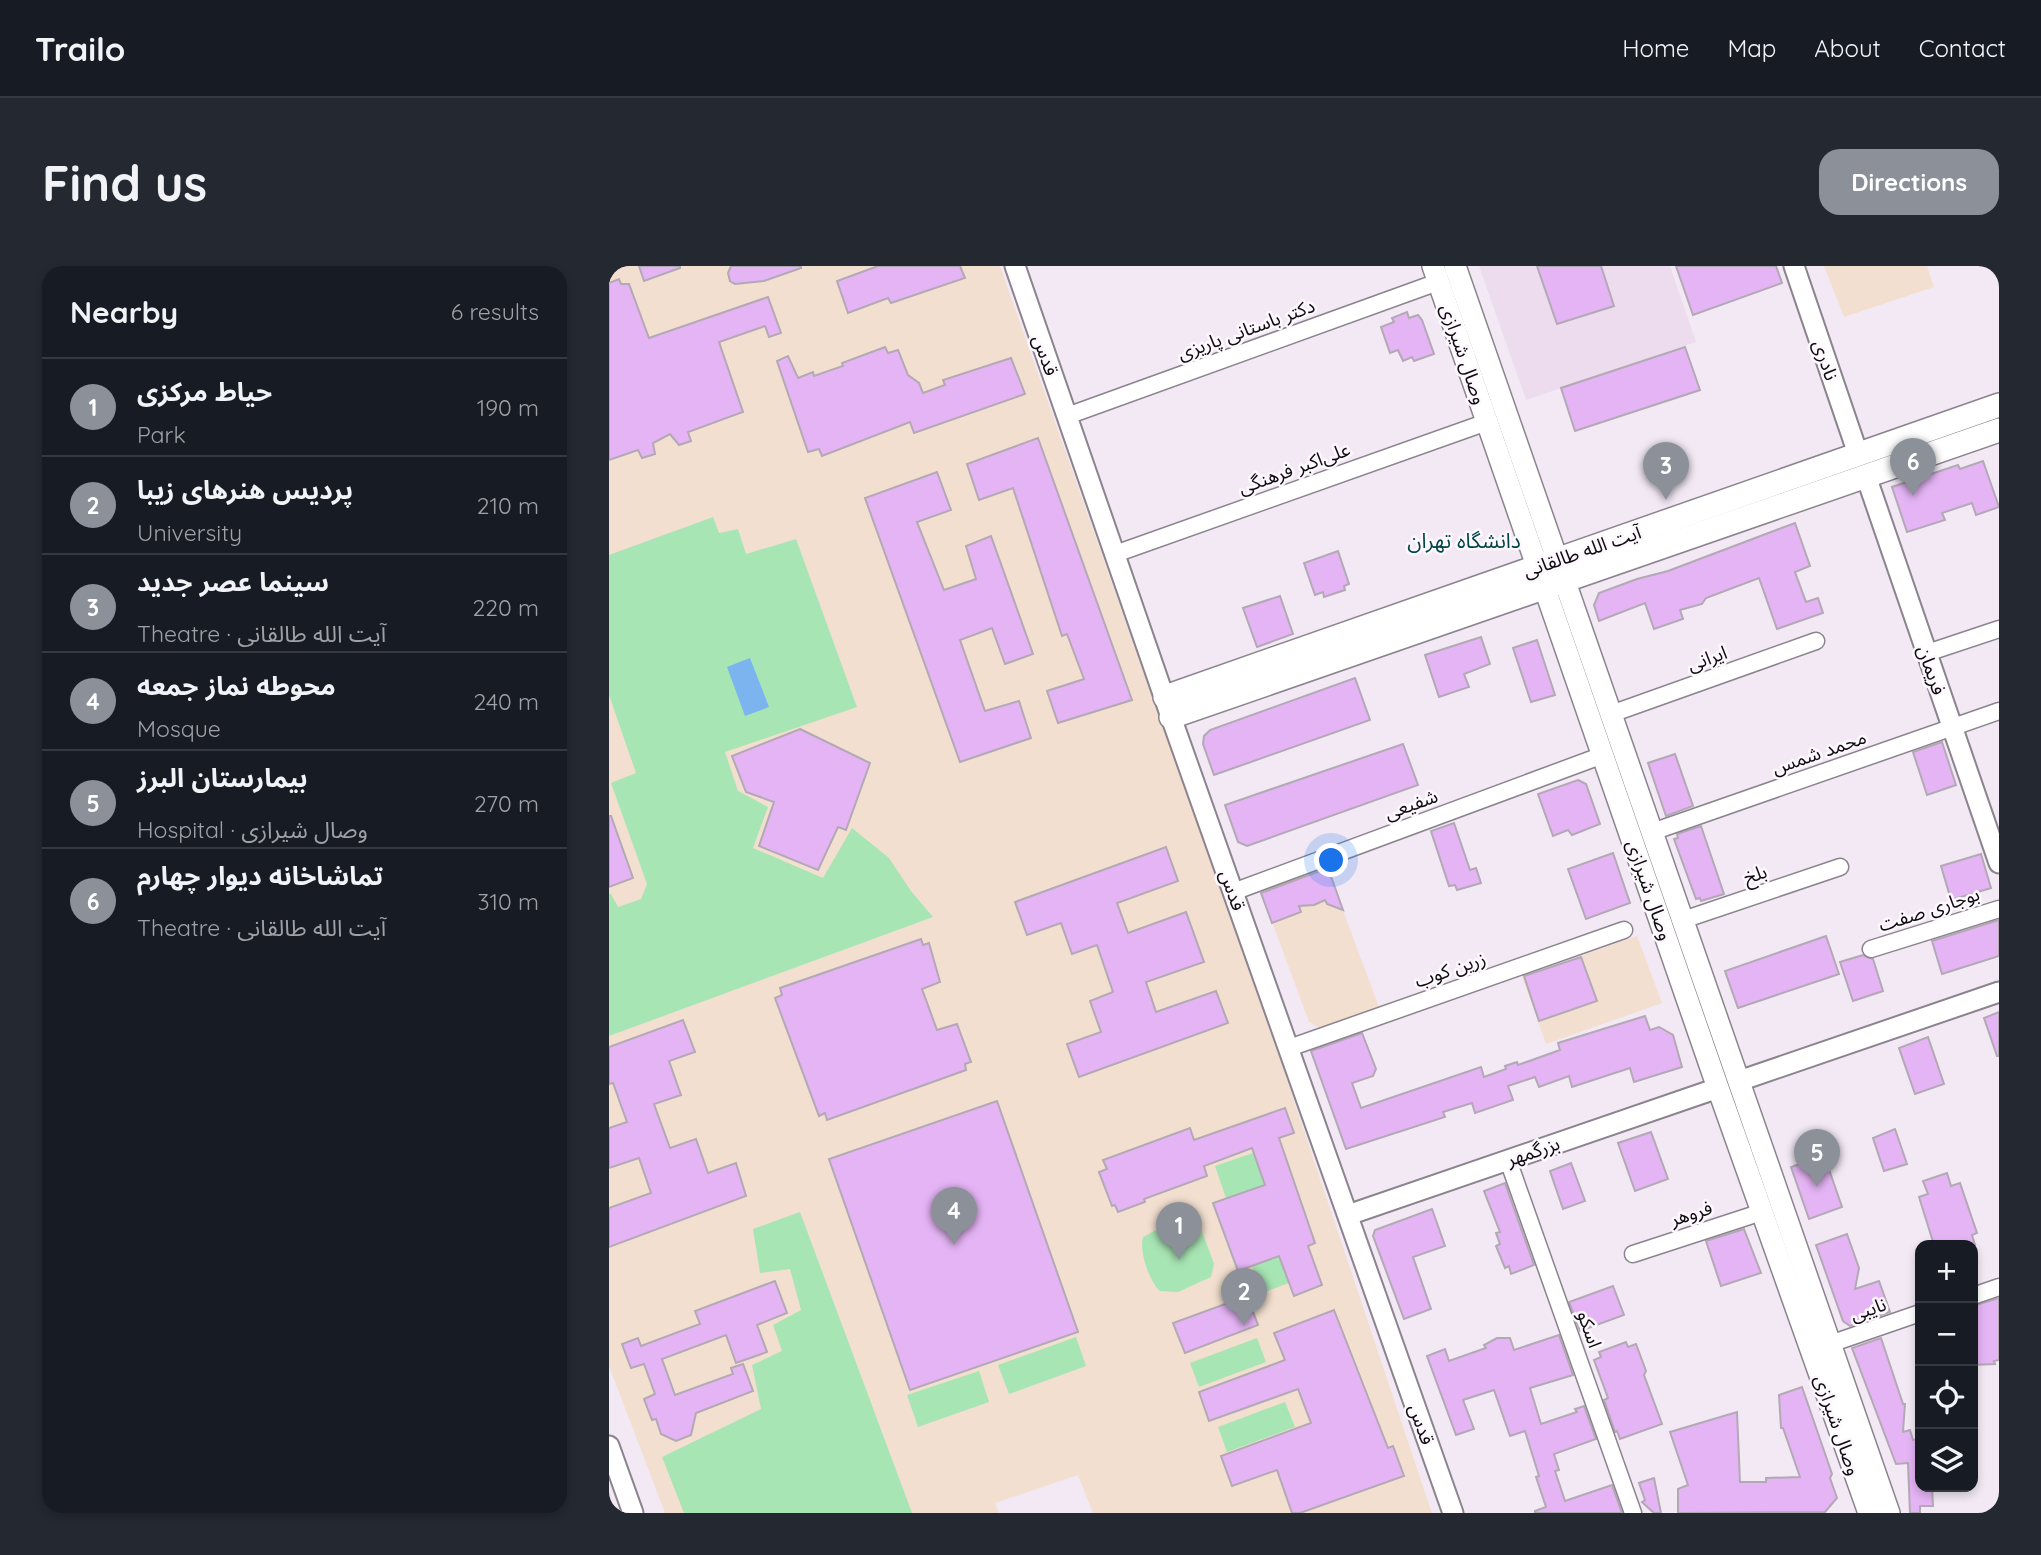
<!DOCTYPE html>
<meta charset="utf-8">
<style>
body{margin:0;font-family:Quicksand,"Noto Sans Arabic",sans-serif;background:#242831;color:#f1f3f6}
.controls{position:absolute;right:21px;bottom:21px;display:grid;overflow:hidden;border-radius:14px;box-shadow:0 4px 10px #0003}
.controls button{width:63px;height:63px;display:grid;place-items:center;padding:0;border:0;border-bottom:2px solid #363941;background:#171b24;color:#f1f3f6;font:35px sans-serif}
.you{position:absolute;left:723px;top:595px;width:24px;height:24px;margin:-18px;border:5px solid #fff;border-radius:50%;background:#1a73e8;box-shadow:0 0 0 10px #1a73e833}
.badge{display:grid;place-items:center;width:46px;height:46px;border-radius:50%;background:#8c9099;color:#fff;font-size:23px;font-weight:700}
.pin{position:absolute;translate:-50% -58px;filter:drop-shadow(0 2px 4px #0008)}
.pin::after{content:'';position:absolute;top:37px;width:24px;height:21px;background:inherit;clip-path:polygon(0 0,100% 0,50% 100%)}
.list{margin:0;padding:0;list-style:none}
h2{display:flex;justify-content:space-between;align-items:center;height:91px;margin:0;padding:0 28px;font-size:30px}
h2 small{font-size:23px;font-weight:400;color:#9ea1a6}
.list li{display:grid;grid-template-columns:46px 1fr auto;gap:21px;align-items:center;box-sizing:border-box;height:98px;padding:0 28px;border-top:2px solid #363941}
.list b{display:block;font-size:26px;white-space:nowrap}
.list p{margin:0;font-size:23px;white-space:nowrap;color:#9ea1a6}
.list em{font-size:23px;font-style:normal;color:#9ea1a6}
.icon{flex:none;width:38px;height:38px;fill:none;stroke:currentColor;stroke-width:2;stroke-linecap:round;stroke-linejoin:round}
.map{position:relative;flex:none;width:1390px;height:1247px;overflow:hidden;border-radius:21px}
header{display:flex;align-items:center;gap:42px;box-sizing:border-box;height:98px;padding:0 35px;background:#171b24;border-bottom:2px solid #363941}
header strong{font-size:33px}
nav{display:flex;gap:38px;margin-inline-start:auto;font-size:24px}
.intro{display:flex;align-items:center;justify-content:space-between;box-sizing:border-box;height:168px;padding:0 42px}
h1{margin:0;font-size:49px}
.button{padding:18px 32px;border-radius:21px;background:#8c9099;color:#fff;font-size:24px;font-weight:700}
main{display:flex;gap:42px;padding:0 42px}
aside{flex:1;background:#171b24;border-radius:21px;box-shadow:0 4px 10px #0003}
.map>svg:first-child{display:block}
</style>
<header>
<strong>Trailo</strong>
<nav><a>Home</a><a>Map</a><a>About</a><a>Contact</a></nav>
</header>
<div class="intro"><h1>Find us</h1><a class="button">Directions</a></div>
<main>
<aside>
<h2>Nearby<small>6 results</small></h2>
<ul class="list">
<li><span class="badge">1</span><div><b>حیاط مرکزی</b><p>Park</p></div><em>190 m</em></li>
<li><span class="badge">2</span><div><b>پردیس هنرهای زیبا</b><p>University</p></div><em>210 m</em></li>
<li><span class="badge">3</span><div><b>سینما عصر جدید</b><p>Theatre · آیت الله طالقانی</p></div><em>220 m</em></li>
<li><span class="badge">4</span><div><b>محوطه نماز جمعه</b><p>Mosque</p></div><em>240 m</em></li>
<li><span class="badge">5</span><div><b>بیمارستان البرز</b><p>Hospital · وصال شیرازی</p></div><em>270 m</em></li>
<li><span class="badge">6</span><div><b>تماشاخانه دیوار چهارم</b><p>Theatre · آیت الله طالقانی</p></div><em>310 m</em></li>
</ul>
</aside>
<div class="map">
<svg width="1390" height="1247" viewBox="0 0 1390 1247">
<rect width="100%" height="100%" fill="#f2e9f5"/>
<polygon fill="#eddcee" points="870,0 1061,0 1087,76 917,134"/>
<g fill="#f2dfcf">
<polygon points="0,0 391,0 670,790 823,1247 484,1247 469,1209 386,1237 390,1247 56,1247 0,1100"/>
<polygon points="1215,0 1318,0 1325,21 1235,51"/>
<polygon points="717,599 770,741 711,762 700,756 651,623"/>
<polygon points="1028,670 1053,737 937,778 913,711"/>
</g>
<g fill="#a8e5b4">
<polygon points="104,251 110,267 129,263 137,288 187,273 248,441 116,486 129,525 159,541 144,582 214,612 243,562 280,592 302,625 324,651 0,770 0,628 2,628 9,641 32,633 38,618 2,517 27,507 0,429 0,289"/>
<polygon points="644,887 656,919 617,932 606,900"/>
<polygon points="191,946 303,1247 75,1247 53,1191 152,1143 143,1099 173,1085 164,1059 192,1044 181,1003 151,1007 144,963"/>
<path d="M578,953l12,4 15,41 -3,13 -33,15 -18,-1c-11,-10 -21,-40 -17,-54l17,-9z"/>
<polygon points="670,990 680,1017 653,1027 643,1000"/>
<polygon points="467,1071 477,1100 400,1128 389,1099"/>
<polygon points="648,1072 657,1096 590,1121 581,1097"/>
<polygon points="370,1105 380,1136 309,1161 298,1129"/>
<polygon points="676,1136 686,1161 618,1186 609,1161"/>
</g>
<polygon fill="#7bb4ee" points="141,392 160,441 136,450 118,401"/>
<g fill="#e5b4f5" stroke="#b2a9b5" stroke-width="2">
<polygon points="30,0 71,0 71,2 35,15"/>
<polygon points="122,0 192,0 192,2 155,15 126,18 121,15 119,7"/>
<polygon points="269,0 351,0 356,12 282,37 279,32 239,47 228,15"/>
<polygon points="928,0 992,0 1005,40 948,58"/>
<polygon points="1067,0 1167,0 1173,17 1084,49"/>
<polygon points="10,13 12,18 20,18 40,72 159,31 172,67 160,71 156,60 110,76 134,146 79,166 82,175 70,179 61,168 44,177 46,188 33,192 29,184 0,194 0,17"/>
<polygon points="798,46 800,52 809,49 813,54 825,88 805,95 803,91 794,95 789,84 781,87 772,61 785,56 783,52"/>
<polygon points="276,81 279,87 289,84 299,109 310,117 314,127 336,119 334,114 402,92 416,128 305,167 301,156 213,190 210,183 199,186 168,95 179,90 189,112 204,106 205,110 234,100 233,97"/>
<polygon points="1076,81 1091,124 966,165 952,122"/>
<polygon points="429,172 523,434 449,457 438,425 475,413 458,368 453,370 404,222 370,234 358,198"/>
<polygon points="1374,195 1390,241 1367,249 1363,237 1333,247 1336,254 1298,266 1283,221 1349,199 1351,203"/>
<polygon points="328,206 342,244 308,256 335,324 367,313 357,280 382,270 424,388 396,398 383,362 351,374 376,445 410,435 422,472 351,496 256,232"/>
<polygon points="1186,257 1201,300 1186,306 1197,336 1209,332 1214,347 1168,363 1150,312 1097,332 1093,338 1071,344 1074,353 1045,363 1036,337 990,355 985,339 990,327 1028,313 1059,305"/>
<polygon points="729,285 740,318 735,320 736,324 715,331 714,326 706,329 695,297"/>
<polygon points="671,330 684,368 648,381 634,342"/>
<polygon points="872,371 881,398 855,408 860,421 830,431 816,389"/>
<polygon points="928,374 946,429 922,436 904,382"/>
<polygon points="746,412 761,454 605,509 594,478 595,470 601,464"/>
<polygon points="191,463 261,497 237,564 229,561 209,604 150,580 165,536 137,526 123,490"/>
<polygon points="1333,476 1347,519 1318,529 1304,486"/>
<polygon points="794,478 809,519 638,580 629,576 616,539"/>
<polygon points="1066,488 1084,540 1057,550 1039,497"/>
<polygon points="969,514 977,518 991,558 963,569 959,564 944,570 929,528"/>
<polygon points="0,550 2,550 24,612 0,621"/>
<polygon points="845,557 861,604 867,602 872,617 848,624 846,619 840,620 822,565"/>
<polygon points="1092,560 1115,628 1092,635 1091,632 1087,633 1065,573 1069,572 1068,568"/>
<polygon points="557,581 569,615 508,637 519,667 577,646 595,696 537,716 547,746 607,725 619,757 470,811 458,778 492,766 481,735 504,726 488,679 463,688 452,657 418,669 406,636"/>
<polygon points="1004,587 1021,637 977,653 959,603"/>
<polygon points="1372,588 1382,622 1342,634 1332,600"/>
<polygon points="719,602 734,644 718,638 716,634 705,639 690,640 692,646 663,657 652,627"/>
<polygon points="1390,654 1390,690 1333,708 1323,675"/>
<polygon points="1217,670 1230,708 1129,742 1116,705"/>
<polygon points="312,673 314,679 320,677 331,716 313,723 328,764 348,758 362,796 356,798 357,804 218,854 216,847 210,850 166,732 173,729 171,722"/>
<polygon points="1254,689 1264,693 1274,725 1244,735 1231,696"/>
<polygon points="972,691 988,735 930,755 915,710"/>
<polygon points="1390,746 1390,790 1388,790 1375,752"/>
<polygon points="1036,750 1041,764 1050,761 1064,769 1073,801 1025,816 1021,802 963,821 960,810 930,821 926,811 899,820 904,834 866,847 863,837 834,846 836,851 737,883 702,785 753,767 767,803 764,810 743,817 752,842 872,801 875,811 897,803 896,800 908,796 909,799 951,784 949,777"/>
<polygon points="74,754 86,786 60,795 72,829 45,838 61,882 87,873 99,907 127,897 137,930 0,981 0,942 42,927 30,892 0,902 0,862 18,856 4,817 0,818 0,781"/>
<polygon points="1319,771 1335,818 1306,828 1290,782"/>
<polygon points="388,835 469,1066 301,1124 220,893"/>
<polygon points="676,842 685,867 670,872 706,977 699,980 713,1019 685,1030 670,990 629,1005 604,937 656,919 643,882 595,900 598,910 535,933 536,936 509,946 506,939 503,940 490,906 498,903 494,894 581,862 585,874"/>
<polygon points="1286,863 1298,898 1275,905 1264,872"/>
<polygon points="1042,866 1059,913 1026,925 1009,877"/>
<polygon points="1215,889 1233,941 1200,953 1182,901"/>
<polygon points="962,897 976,935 954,943 941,905"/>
<polygon points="1338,907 1342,920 1351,917 1368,967 1363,969 1366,979 1325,979 1310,931 1319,928 1314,915"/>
<polygon points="896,917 925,999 902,1008 900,1000 896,1002 887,980 891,978 887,967 891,966 875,925"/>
<polygon points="823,943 836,980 804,991 822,1043 795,1053 764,970 766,964"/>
<polygon points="1135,963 1152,1007 1112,1020 1097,975"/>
<polygon points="1238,968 1250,1002 1246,1023 1270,1015 1281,1046 1241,1060 1234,1055 1207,979"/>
<polygon points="166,1015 178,1047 148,1059 158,1086 127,1097 117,1069 53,1093 66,1129 124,1108 122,1102 134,1098 144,1125 87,1147 82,1169 67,1175 52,1168 47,1153 43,1154 35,1133 46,1128 35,1098 22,1102 13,1078 29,1072 32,1080 91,1058 86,1045"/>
<polygon points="1004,1020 1015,1049 971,1065 960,1036"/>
<polygon points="638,1030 649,1059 576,1087 564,1057"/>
<polygon points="1390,1032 1390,1094 1385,1095 1386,1098 1364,1099 1364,1040"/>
<polygon points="725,1044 779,1182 784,1180 795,1210 691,1247 683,1247 668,1204 623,1220 612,1190 702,1157 689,1123 600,1155 590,1126 676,1094 665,1067"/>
<polygon points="950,1069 964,1109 921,1122 932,1158 968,1146 966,1143 975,1140 987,1173 945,1188 950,1204 946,1205 956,1235 1003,1219 1013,1247 926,1247 926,1245 937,1241 927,1211 930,1210 916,1165 901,1170 885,1124 854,1134 865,1163 847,1169 818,1090 836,1083 840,1095 877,1082 875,1079 888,1072 901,1072 905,1084"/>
<polygon points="1272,1072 1294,1138 1296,1138 1294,1166 1301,1164 1304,1174 1311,1173 1311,1221 1323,1221 1324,1240 1311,1240 1311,1247 1301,1247 1299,1197 1287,1198 1243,1082"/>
<polygon points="1017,1076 1019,1081 1027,1078 1037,1105 1035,1109 1053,1158 1011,1173 1008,1165 1006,1166 995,1134 999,1132 985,1094 992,1091 990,1086"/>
<polygon points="1193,1121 1223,1208 1221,1212 1228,1232 1216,1246 1069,1247 1069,1223 1079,1219 1061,1166 1128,1146 1131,1216 1157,1216 1157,1212 1191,1211 1174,1162 1172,1162 1170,1129"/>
<polygon points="1045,1212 1052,1247 1045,1247 1033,1236 1036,1234 1030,1217"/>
</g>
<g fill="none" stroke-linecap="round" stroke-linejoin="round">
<g stroke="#8b838e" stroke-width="19">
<g id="minor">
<polyline points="458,150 829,16"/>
<polyline points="506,288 878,156"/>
<polyline points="1318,387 1390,363"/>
<polyline points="1002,448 1207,375"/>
<polyline points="1043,566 1390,445"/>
<polyline points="624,626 994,489"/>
<polyline points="1074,654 1231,601"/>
<polyline points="1262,683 1390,643"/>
<polyline points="680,782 1015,664"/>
<polyline points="899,894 1024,1247"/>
<polyline points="1024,988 1153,946"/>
<polyline points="1364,1030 1390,1021"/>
<polyline points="1221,1078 1311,1047"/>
</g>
</g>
<g stroke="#8b838e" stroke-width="23">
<g id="tertiary">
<polyline points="406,0 562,451 844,1247"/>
<polyline points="1185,0 1249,188"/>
<polyline points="1257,210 1390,597"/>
<polyline points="1130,815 1390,726"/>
<polyline points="739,949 1109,822"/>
<polyline points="0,1180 24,1247"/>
</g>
</g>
<g stroke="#8b838e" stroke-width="24">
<g id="secondary">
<polyline points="824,0 1109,822 1260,1247"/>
<polyline points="846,0 1280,1247"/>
</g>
</g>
<g stroke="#8b838e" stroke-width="26">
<g id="primary">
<polyline points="556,431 1390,139"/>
<polyline points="562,451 1390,164"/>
</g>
</g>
<use href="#minor" stroke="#fff" stroke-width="16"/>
<use href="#tertiary" stroke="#fff" stroke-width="19"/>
<use href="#secondary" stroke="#fff" stroke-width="21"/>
<use href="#primary" stroke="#fff" stroke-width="23"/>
</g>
<g text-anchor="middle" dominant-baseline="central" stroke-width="5" stroke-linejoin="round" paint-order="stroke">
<g font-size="19" fill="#0f0c10" stroke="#fcf8fd">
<text transform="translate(637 63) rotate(-20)">دکتر باستانی پاریزی</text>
<text transform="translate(855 88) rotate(71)">وصال شیرازی</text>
<text transform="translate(437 89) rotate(71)">قدس</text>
<text transform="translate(1217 94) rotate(71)">نادری</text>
<text transform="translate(685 202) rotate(-20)">علی‌اکبر فرهنگی</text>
<text transform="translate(973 285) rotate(-19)">آیت الله طالقانی</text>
<text transform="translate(1098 392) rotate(-20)">ایرانی</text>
<text transform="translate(1323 404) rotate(71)">فریمان</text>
<text transform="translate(1210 486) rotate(-19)">محمد شمس</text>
<text transform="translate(802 538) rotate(-20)">شفیعی</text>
<text transform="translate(1146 608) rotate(-19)">بلخ</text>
<text transform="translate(624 624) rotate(71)">قدس</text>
<text transform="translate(1041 624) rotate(71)">وصال شیرازی</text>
<text transform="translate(1320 643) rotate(-18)">بوجاری صفت</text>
<text transform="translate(841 703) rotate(-19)">زرین کوب</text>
<text transform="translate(924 885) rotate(-19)">بزرگمهر</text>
<text transform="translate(1082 947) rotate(-18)">فروهر</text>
<text transform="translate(1259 1043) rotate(-19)">نایبی</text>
<text transform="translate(981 1063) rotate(71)">اسکو</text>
<text transform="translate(813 1158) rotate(71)">قدس</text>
<text transform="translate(1229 1159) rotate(71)">وصال شیرازی</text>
</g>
<g font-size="21" fill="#004447" stroke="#fcf8fd">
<text x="855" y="274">دانشگاه تهران</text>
</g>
</g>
</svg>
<div class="controls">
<button>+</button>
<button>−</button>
<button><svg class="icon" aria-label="locate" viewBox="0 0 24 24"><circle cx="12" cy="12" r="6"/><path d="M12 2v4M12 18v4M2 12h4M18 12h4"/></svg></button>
<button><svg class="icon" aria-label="layers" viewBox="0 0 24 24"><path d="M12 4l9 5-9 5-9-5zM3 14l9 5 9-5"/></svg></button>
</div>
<div class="you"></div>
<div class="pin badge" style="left:570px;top:994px">1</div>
<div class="pin badge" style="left:635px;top:1060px">2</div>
<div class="pin badge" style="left:1057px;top:234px">3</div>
<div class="pin badge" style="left:345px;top:979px">4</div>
<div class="pin badge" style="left:1208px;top:921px">5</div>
<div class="pin badge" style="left:1304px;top:230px">6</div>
</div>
</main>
